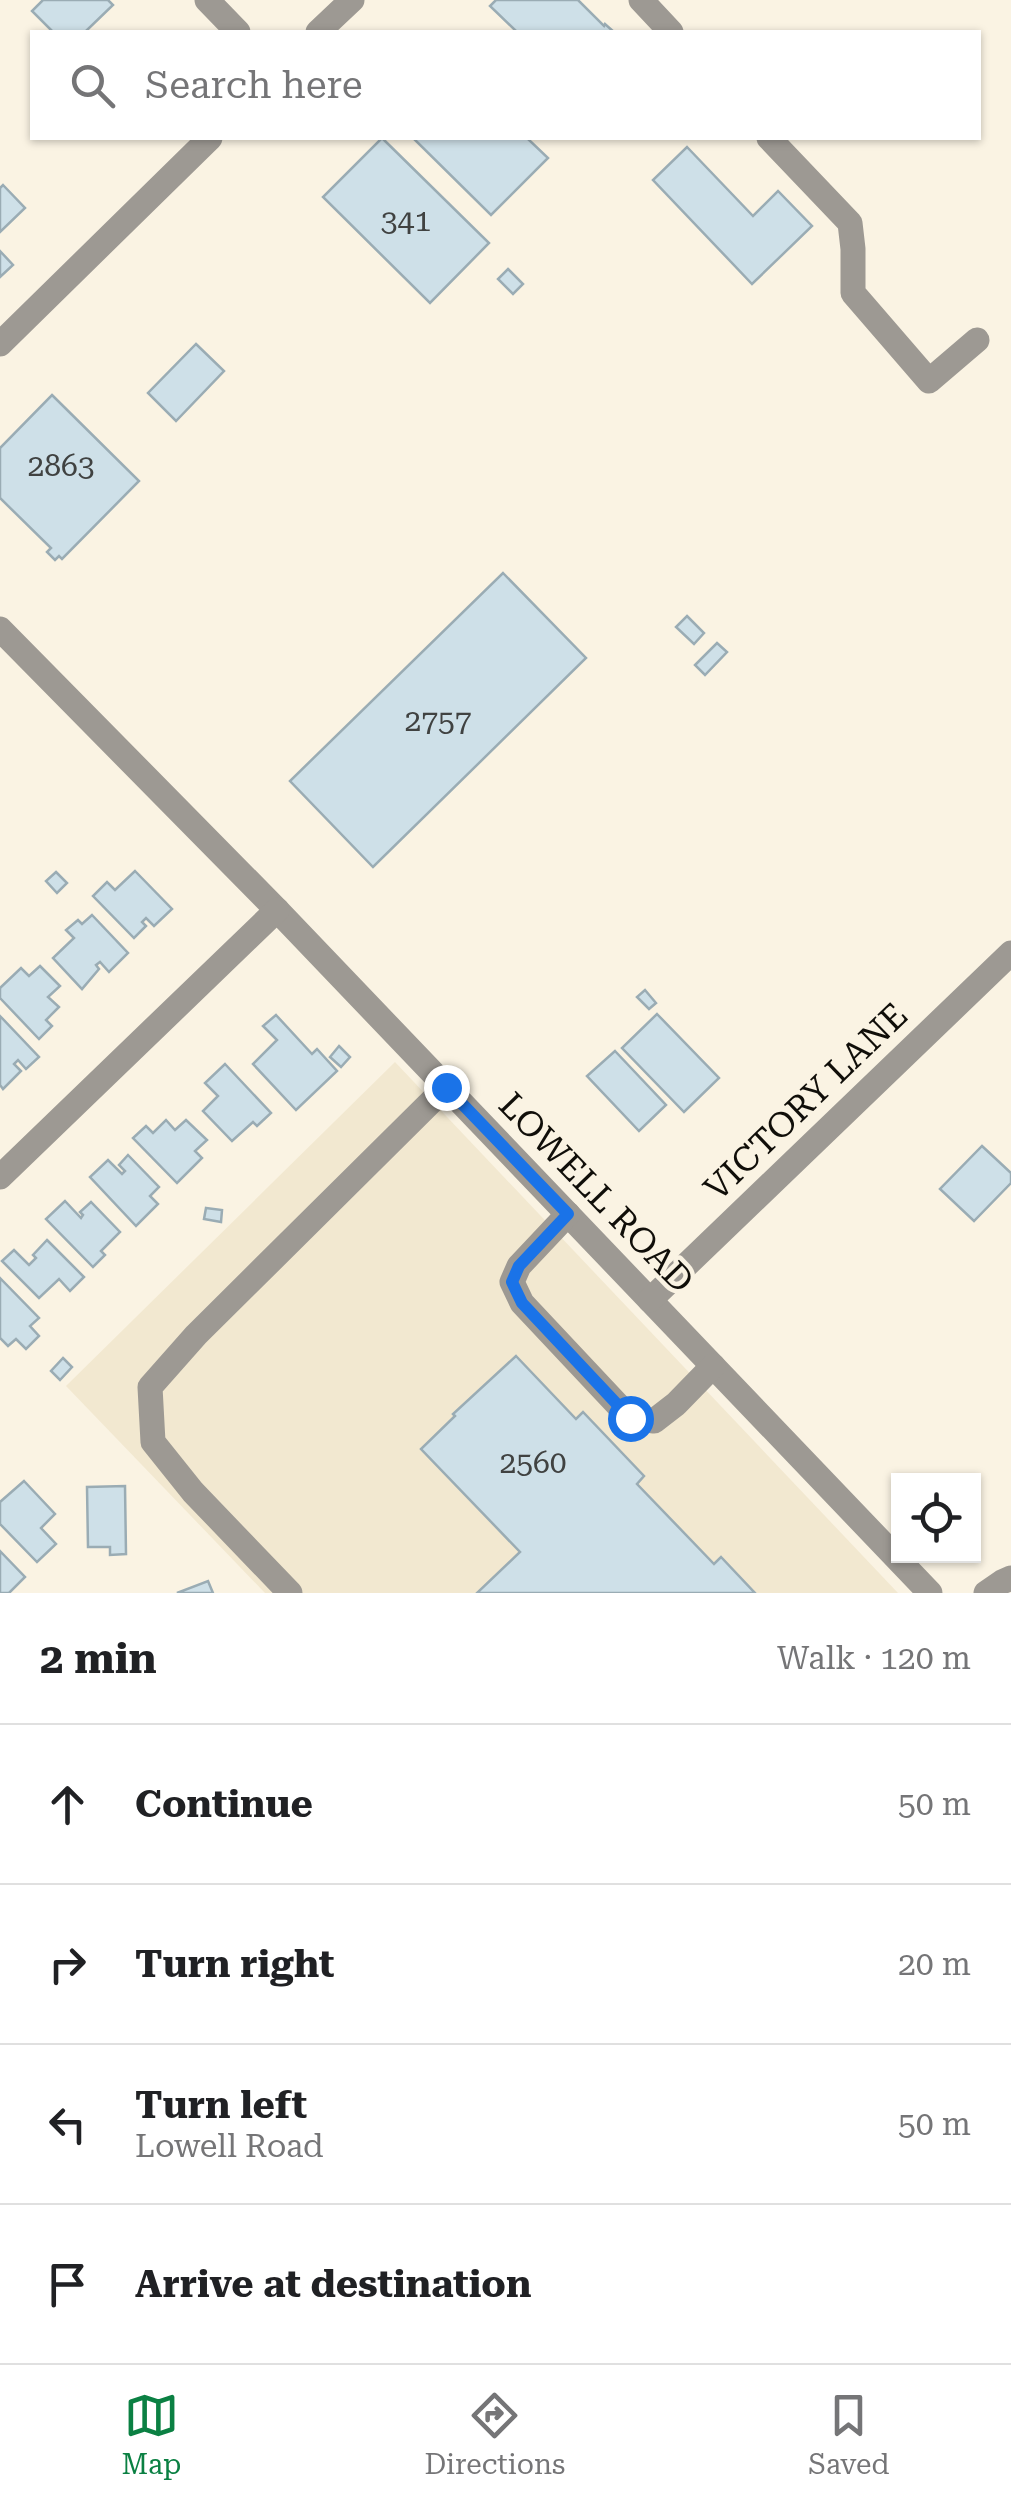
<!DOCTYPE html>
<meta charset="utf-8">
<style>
body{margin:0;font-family:"Roboto Serif",serif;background:#f6f6f6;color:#202124}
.controls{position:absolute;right:30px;bottom:30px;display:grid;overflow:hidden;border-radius:0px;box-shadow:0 2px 8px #0004}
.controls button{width:90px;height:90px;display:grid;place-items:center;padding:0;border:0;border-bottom:2px solid #e0e0e0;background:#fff;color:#202124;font:50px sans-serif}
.stop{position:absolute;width:30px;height:30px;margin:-22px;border:8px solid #1a73e8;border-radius:50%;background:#fff}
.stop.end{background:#1a73e8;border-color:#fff;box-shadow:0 2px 10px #0008}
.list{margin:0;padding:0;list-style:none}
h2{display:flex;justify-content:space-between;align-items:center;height:130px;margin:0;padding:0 40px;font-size:42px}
h2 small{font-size:32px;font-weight:400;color:#757577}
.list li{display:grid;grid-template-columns:65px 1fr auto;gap:30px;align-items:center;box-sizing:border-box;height:160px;padding:0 40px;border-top:2px solid #e0e0e0}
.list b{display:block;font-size:38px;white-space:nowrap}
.list p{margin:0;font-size:32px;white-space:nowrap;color:#757577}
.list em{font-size:32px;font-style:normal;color:#757577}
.icon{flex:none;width:55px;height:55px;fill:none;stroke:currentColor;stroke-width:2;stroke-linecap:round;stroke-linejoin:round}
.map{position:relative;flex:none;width:1011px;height:1593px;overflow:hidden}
.search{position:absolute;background:#fff;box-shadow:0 2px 8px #0004;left:30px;right:30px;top:30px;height:110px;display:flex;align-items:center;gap:25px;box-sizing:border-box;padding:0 35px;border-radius:0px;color:#757577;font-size:38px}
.sheet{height:770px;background:#fff}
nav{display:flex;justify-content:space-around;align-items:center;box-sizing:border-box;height:140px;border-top:2px solid #e0e0e0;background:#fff;font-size:28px;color:#757577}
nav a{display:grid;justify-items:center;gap:5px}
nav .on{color:#0b8043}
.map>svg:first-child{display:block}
</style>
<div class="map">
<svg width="1011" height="1593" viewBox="0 0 1011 1593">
<rect width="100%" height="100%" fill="#faf3e3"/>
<polygon fill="#f2e8d0" points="395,1062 898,1593 265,1593 66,1386"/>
<g fill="#cee0e8" stroke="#9aacb4" stroke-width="2.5">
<polygon points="43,0 108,0 113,5 85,32 53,32 32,11"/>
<polygon points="496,0 578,0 604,26 605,24 614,32 517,32 490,6"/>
<polygon points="382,138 489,243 430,303 323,197"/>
<polygon points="413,138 527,138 548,158 491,215"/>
<polygon points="687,147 753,216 778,191 812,226 752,284 653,180"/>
<polygon points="3,185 25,208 0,232 0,188"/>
<polygon points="0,251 13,265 0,277"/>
<polygon points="508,269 523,284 513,294 498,279"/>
<polygon points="196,344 224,371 176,421 148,393"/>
<polygon points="52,395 139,481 62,559 59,556 55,560 47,552 51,548 0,498 0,448"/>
<polygon points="503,573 586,658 373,867 290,781"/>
<polygon points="687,616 704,633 694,644 676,627"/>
<polygon points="717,643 727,652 705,675 695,665"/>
<polygon points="135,871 172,909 154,926 146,918 142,922 146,926 134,938 93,896 107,882 115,890"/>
<polygon points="56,872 67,883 57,893 46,881"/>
<polygon points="92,915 128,953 109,972 100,962 96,965 99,969 82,989 53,958 74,938 66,930 78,920 82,924"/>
<polygon points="40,966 60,986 48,997 59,1007 46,1020 52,1026 39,1039 0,998 0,988 21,968 29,976"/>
<polygon points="645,990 656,1003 649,1009 637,997"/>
<polygon points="657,1014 719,1078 684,1112 622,1048"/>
<polygon points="276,1015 312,1054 317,1049 337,1071 296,1110 253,1064 277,1040 263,1026"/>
<polygon points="0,1016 39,1057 26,1069 18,1060 14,1064 21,1071 3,1089 0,1085"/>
<polygon points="339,1046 350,1057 341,1067 330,1057"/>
<polygon points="615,1051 666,1105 639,1131 587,1076"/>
<polygon points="225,1064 271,1113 257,1126 253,1122 232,1141 203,1111 218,1096 205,1083"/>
<polygon points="166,1120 175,1130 186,1120 207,1140 195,1151 202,1158 177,1183 133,1138 146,1126 153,1133"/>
<polygon points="982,1146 1011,1173 1011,1183 974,1221 940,1189"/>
<polygon points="128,1155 159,1187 150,1196 158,1204 136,1226 90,1177 108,1160 122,1174 125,1171 119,1165"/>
<polygon points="65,1201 81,1218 83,1215 80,1212 91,1202 120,1232 101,1251 105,1255 93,1267 46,1219"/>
<polygon points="206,1208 222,1210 221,1222 204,1219"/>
<polygon points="47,1240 84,1277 70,1291 59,1279 39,1298 2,1261 14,1250 29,1265 36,1258 33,1255"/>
<polygon points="0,1278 39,1318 30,1326 39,1336 26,1349 16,1339 8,1346 0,1338"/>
<polygon points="516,1356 576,1419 583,1412 644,1476 637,1484 714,1564 721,1557 755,1593 477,1593 520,1552 421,1449 455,1416 453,1414"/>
<polygon points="63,1358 72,1367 60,1380 51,1371"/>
<polygon points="24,1481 55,1514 41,1528 56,1544 37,1562 0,1524 0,1502"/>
<polygon points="125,1486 126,1554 110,1555 110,1547 88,1547 87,1487"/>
<polygon points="0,1551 25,1577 9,1593 0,1593"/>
<polygon points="208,1581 213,1593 177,1593"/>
</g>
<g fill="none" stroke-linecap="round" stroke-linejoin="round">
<g stroke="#9d9993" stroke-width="25">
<polyline points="207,0 238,32"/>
<polyline points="641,0 671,32"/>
<polyline points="318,32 352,0"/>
<polyline points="769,138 850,223 853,249 853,293 929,381 977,340"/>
<polyline points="0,344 210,138"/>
<polyline points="0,629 277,910 930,1593"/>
<polyline points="0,1177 277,910"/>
<polyline points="568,1214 519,1266 512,1282 522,1303 630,1418 654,1421 676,1404 713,1366"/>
<polyline points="650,1300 1011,953"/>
<polyline points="290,1593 193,1492 153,1442 150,1387 196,1335 446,1087"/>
<polyline points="986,1593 1002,1582 1011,1578"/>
</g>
</g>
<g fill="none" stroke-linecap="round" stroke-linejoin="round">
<polyline stroke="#1a73e8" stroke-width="12" points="446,1087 568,1214 519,1266 512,1282 522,1303 630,1418"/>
</g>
<g text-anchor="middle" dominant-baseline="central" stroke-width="9" stroke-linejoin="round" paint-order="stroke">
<g font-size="30" fill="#404241">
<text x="406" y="220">341</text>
<text x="61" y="465">2863</text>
<text x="438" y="720">2757</text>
<text x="533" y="1462">2560</text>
</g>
<g font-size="35" fill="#100e09" stroke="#faf3e3">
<text transform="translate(806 1102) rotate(-44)">VICTORY LANE</text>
<text transform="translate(596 1193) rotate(46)">LOWELL ROAD</text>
</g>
</g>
</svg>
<div class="controls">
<button><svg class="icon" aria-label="locate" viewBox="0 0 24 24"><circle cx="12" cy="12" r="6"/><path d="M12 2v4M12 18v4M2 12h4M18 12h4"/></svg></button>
</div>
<div class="stop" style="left:630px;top:1418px"></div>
<div class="stop end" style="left:446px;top:1087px"></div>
<div class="search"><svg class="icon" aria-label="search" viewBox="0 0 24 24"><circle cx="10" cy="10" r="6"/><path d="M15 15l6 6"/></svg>Search here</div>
</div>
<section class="sheet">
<h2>2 min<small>Walk · 120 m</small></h2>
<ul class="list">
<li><svg class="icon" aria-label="ahead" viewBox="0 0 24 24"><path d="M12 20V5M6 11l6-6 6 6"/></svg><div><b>Continue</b></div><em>50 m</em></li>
<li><svg class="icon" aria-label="right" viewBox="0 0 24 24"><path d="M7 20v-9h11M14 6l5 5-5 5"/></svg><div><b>Turn right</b></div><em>20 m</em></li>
<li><svg class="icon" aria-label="left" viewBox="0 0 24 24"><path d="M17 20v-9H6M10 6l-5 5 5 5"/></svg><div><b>Turn left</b><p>Lowell Road</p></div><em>50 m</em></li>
<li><svg class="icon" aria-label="arrive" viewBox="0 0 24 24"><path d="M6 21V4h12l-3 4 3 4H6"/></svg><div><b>Arrive at destination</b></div></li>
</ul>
</section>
<nav>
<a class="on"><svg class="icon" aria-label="map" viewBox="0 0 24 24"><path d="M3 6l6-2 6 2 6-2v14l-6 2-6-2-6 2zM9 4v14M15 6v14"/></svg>Map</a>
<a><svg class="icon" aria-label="directions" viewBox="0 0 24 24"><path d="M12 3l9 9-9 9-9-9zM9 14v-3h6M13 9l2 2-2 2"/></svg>Directions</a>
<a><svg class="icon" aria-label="saved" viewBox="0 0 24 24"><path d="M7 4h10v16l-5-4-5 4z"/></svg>Saved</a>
</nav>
